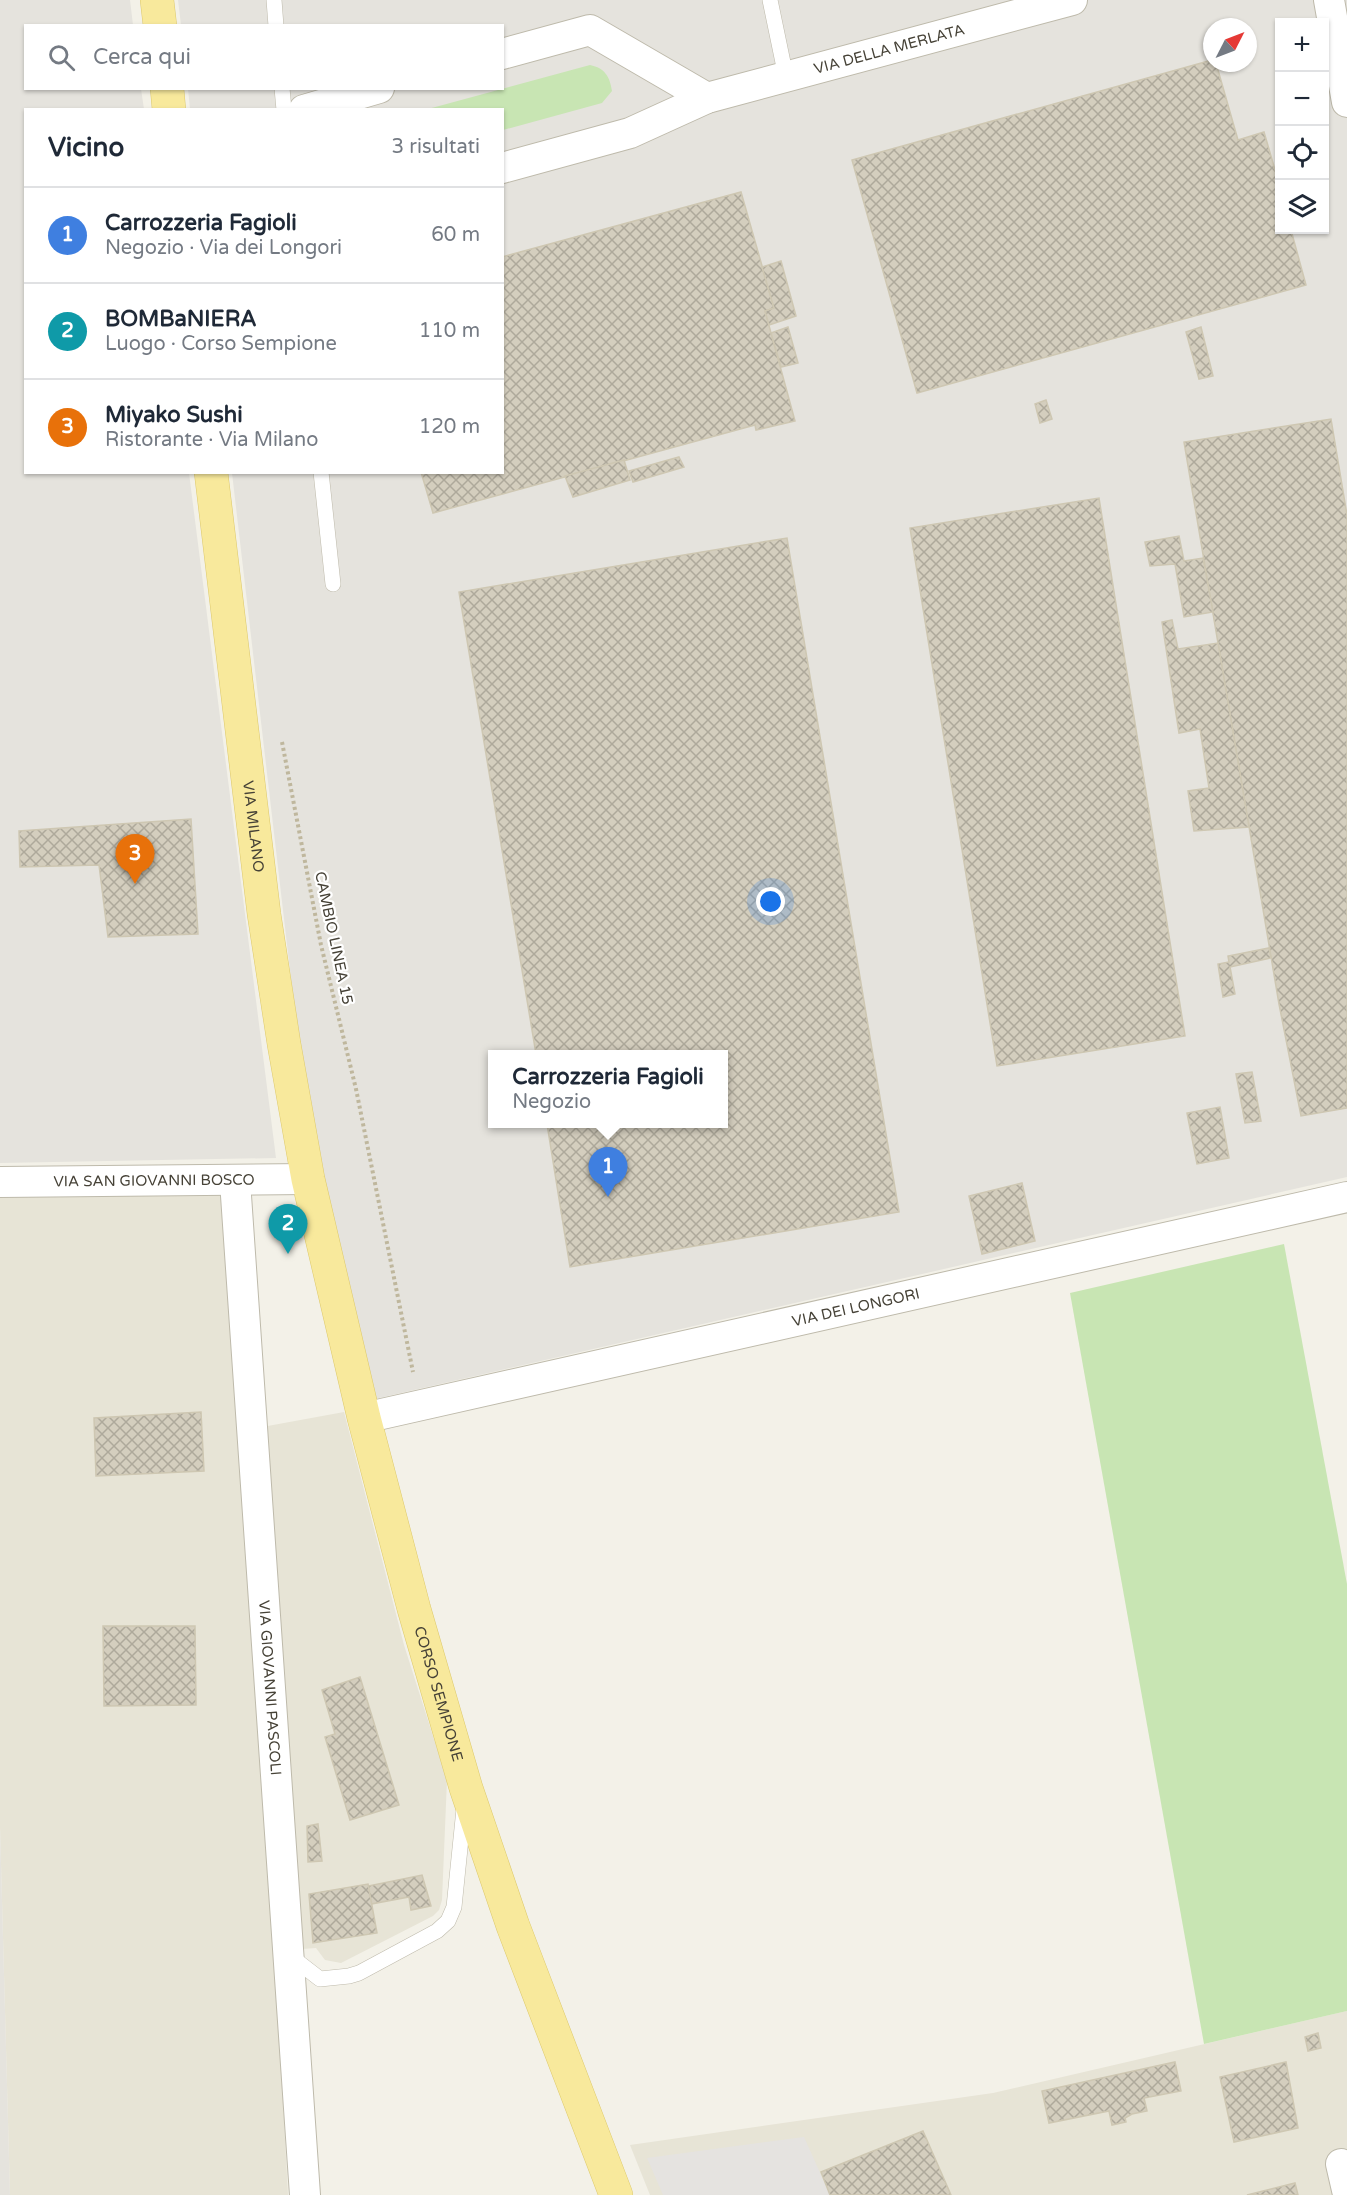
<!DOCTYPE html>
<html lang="it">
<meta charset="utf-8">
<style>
body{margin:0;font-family:"Varela Round",sans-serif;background:#f2f2f3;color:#1f2937}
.controls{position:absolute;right:18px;top:18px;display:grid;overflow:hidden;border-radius:0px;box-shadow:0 2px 4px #0004}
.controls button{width:54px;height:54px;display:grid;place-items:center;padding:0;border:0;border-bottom:2px solid #e0e1e3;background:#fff;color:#1f2937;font:30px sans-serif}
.compass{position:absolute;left:1203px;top:18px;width:54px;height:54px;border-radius:50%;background:#fff;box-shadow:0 2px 4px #0004;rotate:48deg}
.you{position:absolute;left:771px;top:902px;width:21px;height:21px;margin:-15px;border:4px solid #fff;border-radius:50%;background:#1a73e8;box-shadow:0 0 0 9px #1a73e833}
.badge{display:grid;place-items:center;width:39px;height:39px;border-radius:50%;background:#0f766e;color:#fff;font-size:20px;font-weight:700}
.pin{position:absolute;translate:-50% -50px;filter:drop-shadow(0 2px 3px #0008)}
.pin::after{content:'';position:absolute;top:32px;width:21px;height:18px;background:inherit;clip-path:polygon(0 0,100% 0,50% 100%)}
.popup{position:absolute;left:488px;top:1050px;width:240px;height:78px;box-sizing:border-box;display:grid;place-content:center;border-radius:0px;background:#fff;filter:drop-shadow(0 2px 4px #0005);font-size:20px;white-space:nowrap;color:#747a83}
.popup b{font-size:22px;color:#1f2937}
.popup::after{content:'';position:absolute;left:50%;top:100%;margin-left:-12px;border:12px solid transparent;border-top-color:#fff}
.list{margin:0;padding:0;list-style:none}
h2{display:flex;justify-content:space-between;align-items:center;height:78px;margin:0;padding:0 24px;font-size:26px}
h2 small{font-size:20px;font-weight:400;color:#747a83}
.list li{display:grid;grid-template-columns:39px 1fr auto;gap:18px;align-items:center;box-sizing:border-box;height:96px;padding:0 24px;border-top:2px solid #e0e1e3}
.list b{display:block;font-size:22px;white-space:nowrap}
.list p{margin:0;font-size:20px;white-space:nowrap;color:#747a83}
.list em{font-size:20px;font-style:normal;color:#747a83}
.icon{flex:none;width:33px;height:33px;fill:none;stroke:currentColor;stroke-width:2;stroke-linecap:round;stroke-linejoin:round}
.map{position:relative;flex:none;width:1347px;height:2195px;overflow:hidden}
.search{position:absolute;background:#fff;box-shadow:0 2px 4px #0004;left:24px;top:24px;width:480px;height:66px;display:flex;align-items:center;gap:15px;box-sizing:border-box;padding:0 21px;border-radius:0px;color:#747a83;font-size:22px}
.panel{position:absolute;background:#fff;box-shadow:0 2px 4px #0004;left:24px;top:108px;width:480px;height:366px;border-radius:0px}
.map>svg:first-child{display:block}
</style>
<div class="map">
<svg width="1347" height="2195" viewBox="0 0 1347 2195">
<defs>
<pattern id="building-cross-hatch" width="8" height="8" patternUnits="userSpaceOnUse" patternTransform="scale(1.5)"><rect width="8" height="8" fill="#d4cebe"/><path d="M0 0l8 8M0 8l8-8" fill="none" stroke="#aea99b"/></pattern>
</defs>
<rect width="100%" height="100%" fill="#f3f1e8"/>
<g fill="#e7e4d6">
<polygon points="0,1194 224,1194 241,1431 344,1412 404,1645 447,1780 442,1900 439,1910 433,1916 341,1963 325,1960 316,1948 275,1951 288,2195 10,2195 0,1827"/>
<polygon points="1347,2011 1347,2195 650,2195 630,2145 993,2093"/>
</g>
<g fill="#e5e3dd" fill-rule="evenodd">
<polygon points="0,0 130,0 133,25 26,26 26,88 141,89 144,109 26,110 26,472 189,473 276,1158 0,1163"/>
<path d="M178,0h1169v1177l-981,224 -52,-225 -82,-703 270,-1v-362l-312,-1 -2,-20 314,-1v-62l-321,-1zM1280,22h44v208h-44zM1212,27h36v36h-36zM492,1054h232v70h-232z"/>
<polygon points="0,1827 10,2195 0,2195"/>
</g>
<g fill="#c8e5b3">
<path d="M590,65c15,3 20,12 22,26l-10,12 -99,27 -1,-20 -74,-1z"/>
<polygon points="1284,1244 1347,1584 1347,2011 1204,2044 1070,1293"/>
</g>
<polygon fill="#e5e3e0" points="804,2137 830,2195 663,2195 647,2158"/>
<g fill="url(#building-cross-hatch)" stroke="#cec7b2" stroke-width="1.5">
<polygon points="1212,60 1212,63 1216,63 1238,140 1264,132 1280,187 1280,230 1291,230 1306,285 917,393 852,160"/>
<polygon points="741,192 774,308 765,311 795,421 756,430 755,425 433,513 421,472 502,472 502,257"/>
<polygon points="781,261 796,316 769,325 765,311 774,308 762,267"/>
<polygon points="788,327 798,363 781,367 771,333"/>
<polygon points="1201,327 1213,376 1199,379 1186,332"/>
<polygon points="1046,400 1052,419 1040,423 1035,404"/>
<polygon points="1331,419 1347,515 1347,1108 1301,1116 1279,1004 1184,442"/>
<polygon points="679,457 684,467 633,482 629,471"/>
<polygon points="624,460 630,480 573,497 565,476"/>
<polygon points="1099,498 1185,1036 997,1066 910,528"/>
<polygon points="1179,536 1184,561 1203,558 1213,612 1184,617 1175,564 1150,566 1145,542"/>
<polygon points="787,538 899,1212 570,1267 547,1124 724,1124 724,1054 536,1054 459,592"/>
<polygon points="1172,620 1178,649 1218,643 1249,827 1194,831 1188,791 1209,788 1200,729 1179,733 1162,622"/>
<polygon points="191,819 198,934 108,937 99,865 20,867 19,831"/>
<polygon points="1269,948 1271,958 1230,967 1235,994 1223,997 1218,964 1229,962 1228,956"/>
<polygon points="1252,1072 1261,1121 1245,1123 1236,1074"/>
<polygon points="1220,1107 1229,1158 1197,1164 1187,1113"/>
<polygon points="1022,1183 1035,1241 982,1254 969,1196"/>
<polygon points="201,1412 204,1471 96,1476 94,1418"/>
<polygon points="103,1626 195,1626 196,1705 104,1706"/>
<polygon points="360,1677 399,1805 350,1820 325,1737 335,1734 322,1690"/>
<polygon points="318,1824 322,1861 308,1862 307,1826"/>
<polygon points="422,1875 431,1906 411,1910 409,1897 371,1904 368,1886"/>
<polygon points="368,1884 377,1933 313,1943 309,1894"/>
<polygon points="1318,2033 1321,2048 1308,2051 1305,2037"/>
<polygon points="1175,2062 1181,2091 1144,2098 1147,2111 1132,2114 1125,2118 1126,2122 1112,2125 1109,2111 1049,2123 1042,2091"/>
<polygon points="1286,2062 1298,2128 1234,2142 1220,2077"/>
<polygon points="923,2131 951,2195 830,2195 821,2172"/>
<polygon points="1295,2183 1298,2195 1247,2195"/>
</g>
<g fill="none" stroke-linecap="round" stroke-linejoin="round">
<g stroke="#bebaab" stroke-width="16">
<g id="lane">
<polyline points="274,0 276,26"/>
<polyline points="770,0 786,77"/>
<polyline points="282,88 284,110"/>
<polyline points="321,472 333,584"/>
<polyline points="289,1955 320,1979 349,1976 359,1973 437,1931 448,1921 454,1907 464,1809"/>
</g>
</g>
<g stroke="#bebaab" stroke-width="32">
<g id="street">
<polyline points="1329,0 1347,102"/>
<polyline points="502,54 590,30 707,98"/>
<polyline points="304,110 379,88"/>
<path id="s1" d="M502,168l128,-35 77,-35 365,-98"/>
<path id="s2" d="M235,1181l70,1014"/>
<path id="s3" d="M0,1182l308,-3"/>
<path id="s4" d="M364,1418l983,-221"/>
<polyline points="1341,2164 1347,2190"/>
</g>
</g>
<g stroke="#ddc96c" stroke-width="34">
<g id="primary">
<polyline points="157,0 160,26"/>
<polyline points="167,88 169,110"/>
<path id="s5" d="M211,472l53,442 20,130 24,135 56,239 50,191 52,179 47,138 103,269"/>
</g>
</g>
<polyline stroke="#bfb79d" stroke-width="4" stroke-dasharray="3 3" stroke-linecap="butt" points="282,742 321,945 356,1089 413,1372"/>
<use href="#lane" stroke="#fff" stroke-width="15"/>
<use href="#street" stroke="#fff" stroke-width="30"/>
<use href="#primary" stroke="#f8e99c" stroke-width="33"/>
</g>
<g text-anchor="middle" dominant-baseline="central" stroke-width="4.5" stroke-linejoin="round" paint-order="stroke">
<g font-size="15" fill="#464237" stroke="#fff">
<text stroke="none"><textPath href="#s1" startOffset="406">VIA DELLA MERLATA</textPath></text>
<text stroke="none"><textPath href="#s5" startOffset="357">VIA MILANO</textPath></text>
<text transform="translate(334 938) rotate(78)">CAMBIO LINEA 15</text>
<text stroke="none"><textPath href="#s3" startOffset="154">VIA SAN GIOVANNI BOSCO</textPath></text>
<text stroke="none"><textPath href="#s4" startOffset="504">VIA DEI LONGORI</textPath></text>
<text stroke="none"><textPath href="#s2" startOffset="508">VIA GIOVANNI PASCOLI</textPath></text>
<text stroke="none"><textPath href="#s5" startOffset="1245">CORSO SEMPIONE</textPath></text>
</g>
</g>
</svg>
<div class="controls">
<button>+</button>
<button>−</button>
<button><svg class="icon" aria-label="locate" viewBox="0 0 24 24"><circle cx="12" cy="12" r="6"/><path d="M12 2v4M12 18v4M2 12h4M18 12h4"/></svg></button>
<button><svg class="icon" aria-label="layers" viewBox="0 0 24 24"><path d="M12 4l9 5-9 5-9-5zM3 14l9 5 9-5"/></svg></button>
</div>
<svg class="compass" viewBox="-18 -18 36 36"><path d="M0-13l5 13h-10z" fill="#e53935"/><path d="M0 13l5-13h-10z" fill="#747a83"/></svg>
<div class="you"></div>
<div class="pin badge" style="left:608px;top:1197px;background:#3f7fe0">1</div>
<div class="popup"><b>Carrozzeria Fagioli</b>Negozio</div>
<div class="pin badge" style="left:288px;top:1254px;background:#0f9aa8">2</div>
<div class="pin badge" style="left:135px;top:884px;background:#e8710a">3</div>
<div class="search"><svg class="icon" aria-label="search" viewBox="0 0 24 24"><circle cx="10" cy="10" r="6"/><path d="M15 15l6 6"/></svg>Cerca qui</div>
<section class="panel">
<h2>Vicino<small>3 risultati</small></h2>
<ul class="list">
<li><span class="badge" style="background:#3f7fe0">1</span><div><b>Carrozzeria Fagioli</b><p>Negozio · Via dei Longori</p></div><em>60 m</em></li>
<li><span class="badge" style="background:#0f9aa8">2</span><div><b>BOMBaNIERA</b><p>Luogo · Corso Sempione</p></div><em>110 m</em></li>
<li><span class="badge" style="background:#e8710a">3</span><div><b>Miyako Sushi</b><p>Ristorante · Via Milano</p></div><em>120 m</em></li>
</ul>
</section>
</div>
